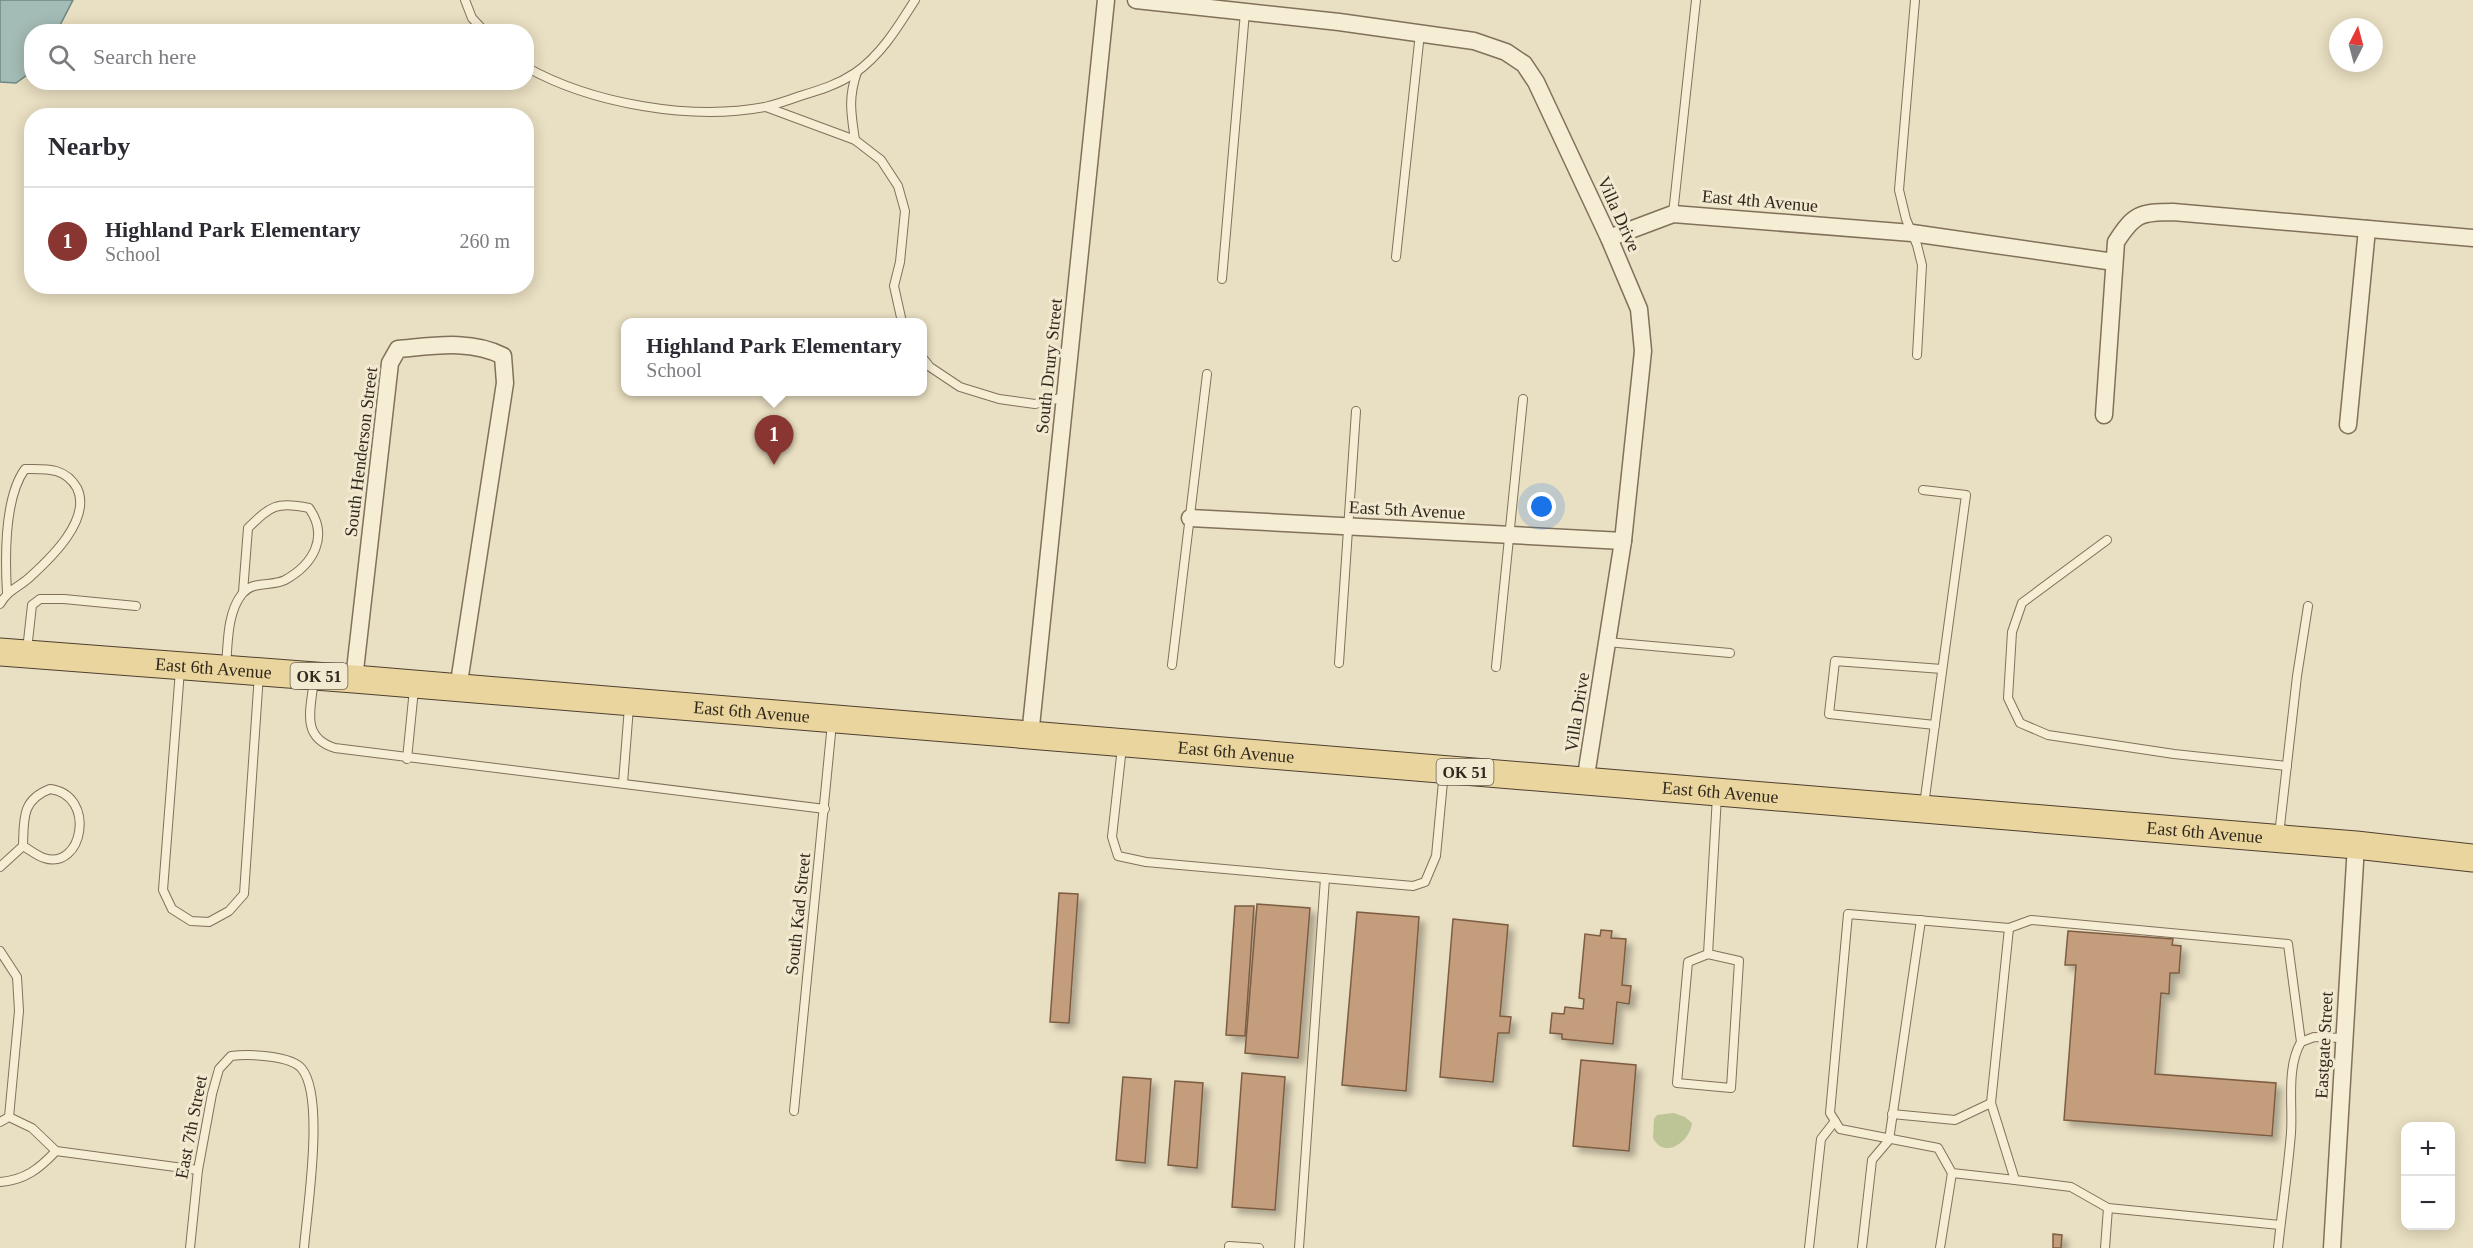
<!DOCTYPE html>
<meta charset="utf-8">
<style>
body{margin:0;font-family:Georgia,serif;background:#f7f7f7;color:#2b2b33}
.controls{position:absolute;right:18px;bottom:18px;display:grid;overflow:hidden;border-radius:12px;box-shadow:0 3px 15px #0003}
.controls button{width:54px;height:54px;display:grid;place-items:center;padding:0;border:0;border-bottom:2px solid #e1e1e2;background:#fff;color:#2b2b33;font:30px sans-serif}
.compass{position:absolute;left:2329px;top:18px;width:54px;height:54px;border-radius:50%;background:#fff;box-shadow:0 3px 15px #0003;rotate:6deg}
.you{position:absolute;left:1542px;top:507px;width:21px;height:21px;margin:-15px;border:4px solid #fff;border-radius:50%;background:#1a73e8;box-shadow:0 0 0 9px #1a73e833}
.badge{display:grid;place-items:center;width:39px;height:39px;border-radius:50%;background:#893531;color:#fff;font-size:20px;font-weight:700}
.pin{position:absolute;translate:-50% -50px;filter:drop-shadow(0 2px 3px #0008)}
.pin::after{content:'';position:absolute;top:32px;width:21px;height:18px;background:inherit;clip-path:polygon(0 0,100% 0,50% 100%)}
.popup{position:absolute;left:621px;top:318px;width:306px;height:78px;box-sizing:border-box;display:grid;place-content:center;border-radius:12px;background:#fff;filter:drop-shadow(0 2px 4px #0005);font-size:20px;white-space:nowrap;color:#7c7c81}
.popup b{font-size:22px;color:#2b2b33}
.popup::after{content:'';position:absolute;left:50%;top:100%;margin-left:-12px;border:12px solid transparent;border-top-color:#fff}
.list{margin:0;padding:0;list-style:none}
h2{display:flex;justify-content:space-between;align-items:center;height:78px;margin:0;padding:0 24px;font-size:26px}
h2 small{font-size:20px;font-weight:400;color:#7c7c81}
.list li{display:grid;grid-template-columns:39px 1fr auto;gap:18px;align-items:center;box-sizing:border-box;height:108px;padding:0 24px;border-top:2px solid #e1e1e2}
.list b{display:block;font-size:22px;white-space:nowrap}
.list p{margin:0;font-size:20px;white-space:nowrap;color:#7c7c81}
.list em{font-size:20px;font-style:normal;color:#7c7c81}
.icon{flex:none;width:33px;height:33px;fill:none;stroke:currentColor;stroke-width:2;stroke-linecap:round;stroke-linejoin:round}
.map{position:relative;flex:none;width:2473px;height:1248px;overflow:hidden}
.search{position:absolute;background:#fff;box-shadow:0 3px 15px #0003;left:24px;top:24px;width:510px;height:66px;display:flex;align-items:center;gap:15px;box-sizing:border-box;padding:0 21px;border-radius:24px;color:#7c7c81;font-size:22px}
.panel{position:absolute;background:#fff;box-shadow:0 3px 15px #0003;left:24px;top:108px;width:510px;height:186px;border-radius:24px}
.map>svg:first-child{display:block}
</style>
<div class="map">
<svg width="2473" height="1248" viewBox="0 0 2473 1248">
<defs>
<filter id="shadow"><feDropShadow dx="5.5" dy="5.5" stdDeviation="3" flood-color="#0004"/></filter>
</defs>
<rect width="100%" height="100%" fill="#e9dfc2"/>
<path fill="#bdc597" d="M1674,1113l11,4 7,6c-2,19 -28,37 -39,15l1,-19 3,-4z"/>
<polygon fill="#a4bcb6" stroke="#6c8883" stroke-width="1.5" points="0,0 73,0 57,31 32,32 31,72 16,83 0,82"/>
<g fill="#c39d7b" stroke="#7d5d43" stroke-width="1.5" filter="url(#shadow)">
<polygon points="1059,893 1078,894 1069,1023 1050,1022"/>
<polygon points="1257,904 1310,908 1298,1058 1245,1053"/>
<polygon points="1235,906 1254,906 1245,1036 1226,1035"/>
<polygon points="1357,912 1419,917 1406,1091 1342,1085"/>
<polygon points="1453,919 1508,925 1500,1016 1511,1017 1509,1033 1498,1033 1493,1082 1440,1077"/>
<polygon points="1601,930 1612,931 1611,938 1626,939 1622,985 1631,986 1629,1004 1617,1002 1613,1044 1562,1039 1562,1034 1550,1033 1552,1013 1564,1014 1565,1007 1583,1009 1584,999 1579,998 1585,934 1600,936"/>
<polygon points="2068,931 2173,939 2172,945 2181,946 2179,973 2170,973 2169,994 2161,993 2155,1074 2276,1083 2272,1136 2064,1120 2076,965 2065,965"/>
<polygon points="1581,1060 1636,1065 1629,1151 1573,1146"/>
<polygon points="1242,1073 1285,1077 1275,1210 1232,1207"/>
<polygon points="1123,1077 1151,1079 1145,1163 1116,1160"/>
<polygon points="1175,1081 1203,1083 1197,1168 1168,1165"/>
<polygon points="2053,1234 2062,1235 2061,1248 2053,1248"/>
</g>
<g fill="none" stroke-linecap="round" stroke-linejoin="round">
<g stroke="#81715b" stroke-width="10">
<g id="service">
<polyline points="465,0 472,18 485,32"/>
<polyline points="1915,0 1899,190 1906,219 1917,245 1922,265 1917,355"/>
<path d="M526,67c66,37 166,54 239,40 12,-3 24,-7 35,-11 20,-6 37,-11 55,-23 26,-18 43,-46 60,-73"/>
<polyline points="766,107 855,140 881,160 898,186 905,211 900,262 894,286 902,322"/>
<path d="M855,140c-4,-27 -7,-42 2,-68"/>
<polyline points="1673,214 1696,0"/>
<polyline points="1396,257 1420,33"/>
<polyline points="1222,279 1245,12"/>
<polyline points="922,357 930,367 960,387 999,399 1035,404 1065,397"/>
<polyline points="1923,490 1966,495 1924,805"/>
<polyline points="2107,540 2022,603 2012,632 2008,698 2020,723 2048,735 2174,754 2287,766"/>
<path d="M0,604c9,-15 18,-16 30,-27 21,-19 62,-58 47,-89 -12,-21 -31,-19 -52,-19 -21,29 -20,89 -18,124"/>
<polyline points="1607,642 1730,653"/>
<polyline points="27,650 32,605 40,599 64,599 136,606"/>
<polyline points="1339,663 1356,411"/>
<polyline points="1172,665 1207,374"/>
<path d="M226,666c2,-23 1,-53 16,-72 11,-14 29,-7 43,-14 29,-16 44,-44 24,-72 -33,-7 -38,-2 -61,20l-5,64"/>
<polyline points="1496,667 1523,399"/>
<polyline points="180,670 163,890 172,909 191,921 209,922 229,911 244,894 259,674"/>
<path d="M314,679c-3,30 -14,58 21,69l490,61"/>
<polyline points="1935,725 1829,714 1835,661 1942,669"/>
<polyline points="1122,747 1112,837 1118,856 1146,862 1413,886 1425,882 1436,856 1444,771"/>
<polyline points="407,759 414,689"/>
<polyline points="623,783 629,707"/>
<path d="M50,789c47,6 33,82 -6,69 -7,-2 -14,-8 -21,-12 1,-26 -2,-46 27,-57z"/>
<polyline points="2279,835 2297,676 2308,606"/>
<polyline points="0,867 23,846"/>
<polyline points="2009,928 1991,1103 2015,1180 2071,1187 2108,1208 2280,1225"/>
<polyline points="0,951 17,977 19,1011 9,1117"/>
<polygon points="1708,954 1739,961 1731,1088 1677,1083 1688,962"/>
<polyline points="1708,954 1717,796"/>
<polyline points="794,1111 832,723"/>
<polyline points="1892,1114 1955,1120 1991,1103"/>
<polyline points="0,1122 9,1117 32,1128 56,1151 198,1170"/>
<polyline points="2015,1180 1952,1173 1938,1148 1840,1129 1830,1113 1848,914 2009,928 2031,920 2288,944 2301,1042"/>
<path d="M0,1182c25,-2 39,-13 56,-31"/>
<path d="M190,1248l8,-78 14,-76 7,-25 12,-13c17,-2 60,-1 71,13 23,29 5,141 2,179"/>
<polyline points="1229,1248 1229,1246 1259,1248"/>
<polyline points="1299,1248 1325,878"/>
<polyline points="1809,1248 1821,1139 1835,1121"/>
<polyline points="1862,1248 1872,1160 1889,1140 1921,920"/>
<polyline points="1940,1248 1952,1173"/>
<polyline points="2105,1248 2108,1208"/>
<path d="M2278,1248c4,-38 10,-77 13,-115 2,-29 -5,-65 10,-91l13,-5 30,1"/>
</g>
</g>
<g stroke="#81715b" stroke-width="19">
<g id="minor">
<polyline points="1136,0 1339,22 1474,41 1506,52 1524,64 1536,82 1609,238 1639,309 1643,351 1623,541 1585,782"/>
<polyline points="1609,238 1673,214 1912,233 2114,262"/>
<path d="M2104,415l12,-173c18,-28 24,-30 57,-30l300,26"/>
<polyline points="2348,425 2367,229"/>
<polyline points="1190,518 1623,541"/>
<path d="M354,679l36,-316 8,-14c34,-3 73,-10 105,7l2,27 -47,306"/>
<polyline points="1030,736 1106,0"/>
<polyline points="2332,1248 2356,845"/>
</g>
</g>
<g stroke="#4f3f2f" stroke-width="29">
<g id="primary">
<path id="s1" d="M0,652l354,27 2002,166 117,13"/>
</g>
</g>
<use href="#service" stroke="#f5edd4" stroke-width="8"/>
<use href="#minor" stroke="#f5edd4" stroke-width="16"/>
<use href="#primary" stroke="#e9d59d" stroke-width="27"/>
</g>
<g text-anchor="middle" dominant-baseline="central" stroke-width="6" stroke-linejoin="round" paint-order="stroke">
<g fill="#f1e9d0" stroke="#6b6353" stroke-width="1.5">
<rect x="290.5" y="663" width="57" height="26" rx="4.5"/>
<rect x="1436.5" y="759" width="57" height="26" rx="4.5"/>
</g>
<g font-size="16" font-weight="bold" fill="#32291e">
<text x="319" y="676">OK 51</text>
<text x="1465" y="772">OK 51</text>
</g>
<g font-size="18" fill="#32291e" stroke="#f1e9d0">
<text transform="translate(1760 201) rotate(5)">East 4th Avenue</text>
<text transform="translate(1619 214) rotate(66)">Villa Drive</text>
<text transform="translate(1049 366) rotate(-84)">South Drury Street</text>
<text transform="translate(361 452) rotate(-83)">South Henderson Street</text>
<text transform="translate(1407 510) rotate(3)">East 5th Avenue</text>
<text stroke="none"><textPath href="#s1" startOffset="214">East 6th Avenue</textPath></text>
<text transform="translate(1577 712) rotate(-81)">Villa Drive</text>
<text stroke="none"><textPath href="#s1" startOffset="754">East 6th Avenue</textPath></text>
<text stroke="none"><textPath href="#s1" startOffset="1240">East 6th Avenue</textPath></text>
<text stroke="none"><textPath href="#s1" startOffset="1726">East 6th Avenue</textPath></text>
<text stroke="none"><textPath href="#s1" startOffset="2212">East 6th Avenue</textPath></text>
<text transform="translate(798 914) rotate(-84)">South Kad Street</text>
<text transform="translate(2324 1045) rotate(-87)">Eastgate Street</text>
<text transform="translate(191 1127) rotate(-79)">East 7th Street</text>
</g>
</g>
</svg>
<div class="controls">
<button>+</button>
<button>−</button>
</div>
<svg class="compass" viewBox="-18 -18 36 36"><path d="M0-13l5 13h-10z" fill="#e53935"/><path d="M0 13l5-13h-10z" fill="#7c7c81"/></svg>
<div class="you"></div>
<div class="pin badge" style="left:774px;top:465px">1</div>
<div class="popup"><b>Highland Park Elementary</b>School</div>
<div class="search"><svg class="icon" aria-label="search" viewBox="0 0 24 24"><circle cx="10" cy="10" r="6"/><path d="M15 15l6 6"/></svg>Search here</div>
<section class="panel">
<h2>Nearby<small></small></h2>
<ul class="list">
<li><span class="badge">1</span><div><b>Highland Park Elementary</b><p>School</p></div><em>260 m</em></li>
</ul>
</section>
</div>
